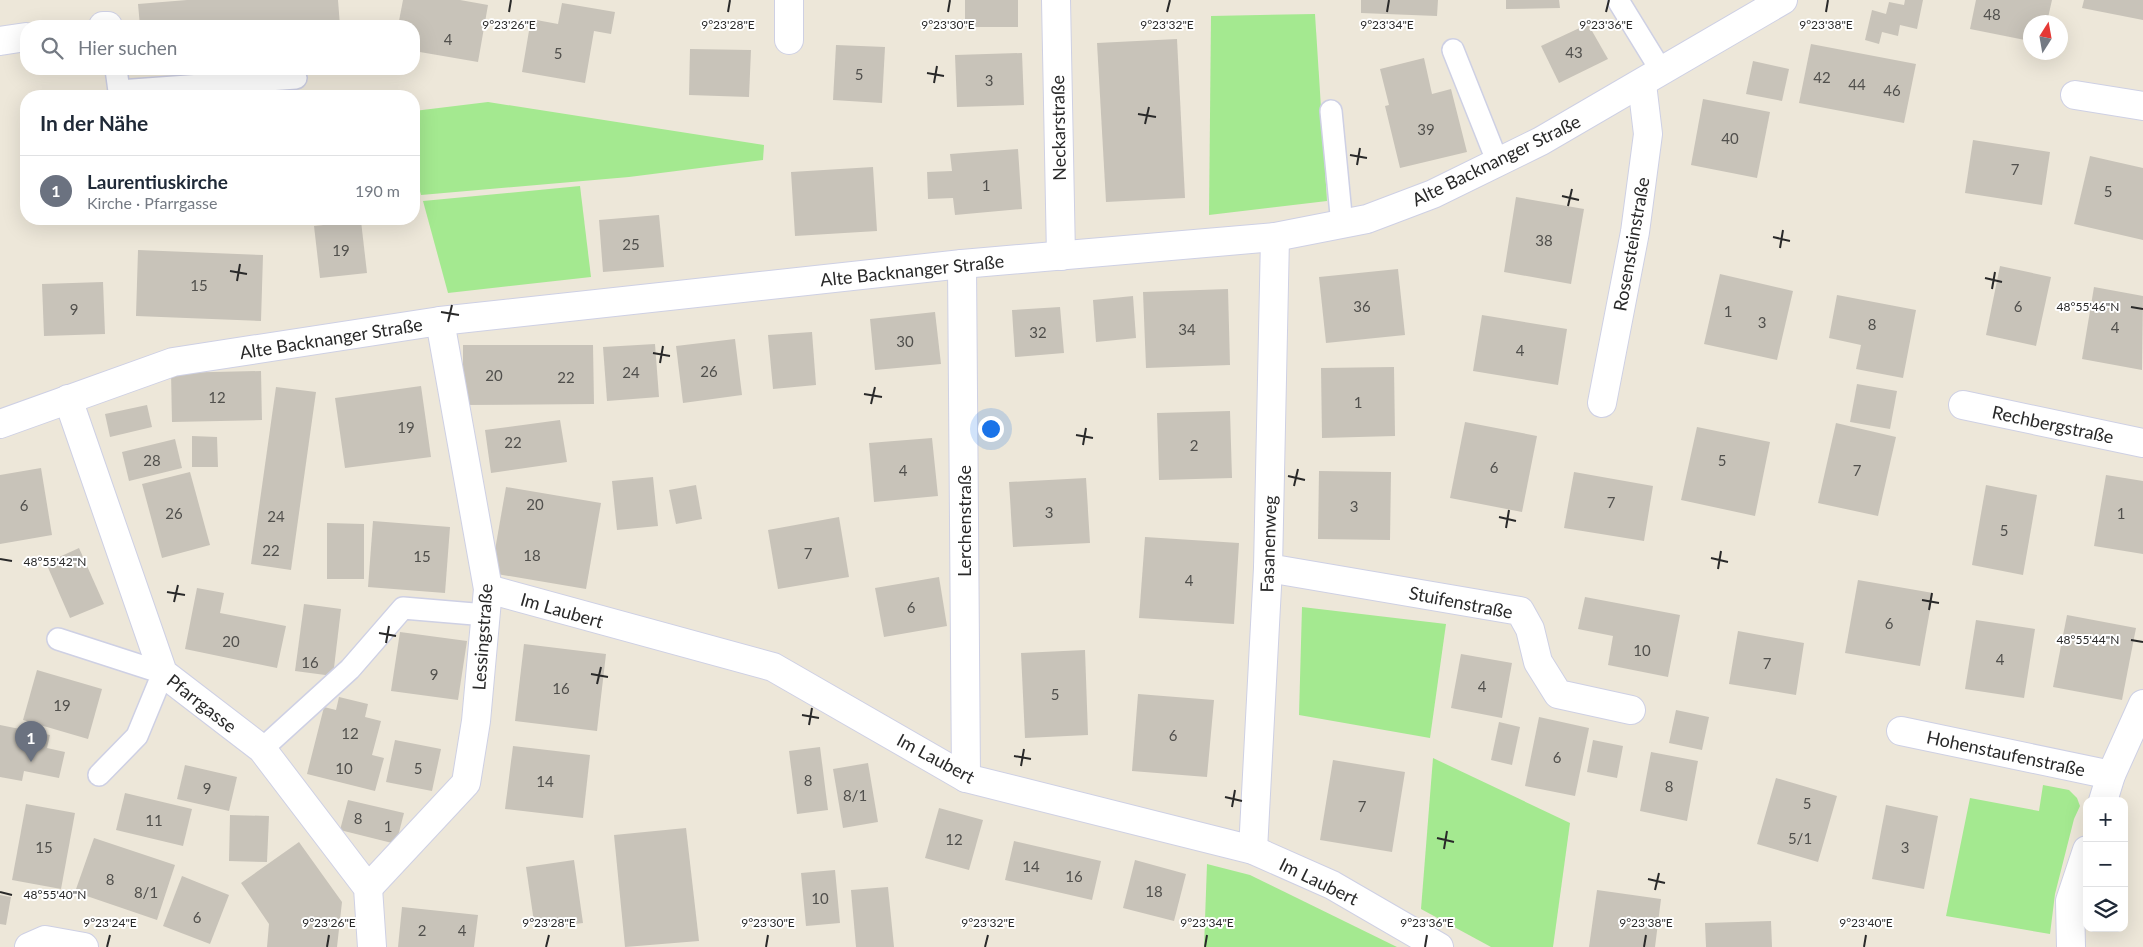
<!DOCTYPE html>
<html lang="de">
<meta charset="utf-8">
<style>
body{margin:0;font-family:Lato,sans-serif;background:#f2f2f3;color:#1f2937}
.controls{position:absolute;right:15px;bottom:15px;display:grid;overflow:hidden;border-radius:10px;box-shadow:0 5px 20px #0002}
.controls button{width:45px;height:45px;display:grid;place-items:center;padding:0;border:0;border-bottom:1px solid #e0e1e3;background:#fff;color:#1f2937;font:25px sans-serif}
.compass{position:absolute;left:2023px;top:15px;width:45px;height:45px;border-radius:50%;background:#fff;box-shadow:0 5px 20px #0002;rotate:11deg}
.you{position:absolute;left:990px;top:428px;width:18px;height:18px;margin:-12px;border:4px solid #fff;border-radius:50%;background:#1a73e8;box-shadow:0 0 0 8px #1a73e833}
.badge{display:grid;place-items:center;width:32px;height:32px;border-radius:50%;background:#7c3aed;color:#fff;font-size:16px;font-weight:700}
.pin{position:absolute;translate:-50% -41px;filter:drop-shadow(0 1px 2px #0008)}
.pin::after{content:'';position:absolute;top:26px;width:18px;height:15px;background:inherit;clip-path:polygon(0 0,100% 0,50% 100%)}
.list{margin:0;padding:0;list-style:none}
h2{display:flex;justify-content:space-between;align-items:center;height:65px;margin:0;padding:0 20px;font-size:21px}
h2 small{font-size:16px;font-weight:400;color:#747a83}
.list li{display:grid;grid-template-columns:32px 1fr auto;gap:15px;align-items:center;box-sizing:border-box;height:70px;padding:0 20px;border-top:1px solid #e0e1e3}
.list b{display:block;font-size:19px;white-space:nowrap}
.list p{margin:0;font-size:16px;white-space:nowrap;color:#747a83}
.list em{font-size:16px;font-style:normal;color:#747a83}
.icon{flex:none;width:28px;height:28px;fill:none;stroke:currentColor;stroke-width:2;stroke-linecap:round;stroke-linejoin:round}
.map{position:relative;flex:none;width:2143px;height:947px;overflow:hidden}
.search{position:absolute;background:#fff;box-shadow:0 5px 20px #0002;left:20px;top:20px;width:400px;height:55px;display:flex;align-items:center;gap:12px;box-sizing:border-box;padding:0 18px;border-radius:20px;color:#747a83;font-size:19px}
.panel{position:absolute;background:#fff;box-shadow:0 5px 20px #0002;left:20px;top:90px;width:400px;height:135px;border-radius:20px}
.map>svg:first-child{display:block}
</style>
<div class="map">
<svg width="2143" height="947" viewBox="0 0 2143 947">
<rect width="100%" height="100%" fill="#ede7d9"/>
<g fill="#a4e990">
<polygon points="1315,14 1327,201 1209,215 1211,16"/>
<polygon points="488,102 764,145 763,160 629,177 421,195 414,170 414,111"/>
<polygon points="580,186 591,277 448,293 423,201"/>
<polygon points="1302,607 1446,624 1430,738 1299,715"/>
<polygon points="1433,758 1570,823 1553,947 1491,947 1421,909"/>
<polygon points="2043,785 2069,790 2077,798 2080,806 2074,819 2055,894 2050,934 1946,916 1970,798 2039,811"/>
<polygon points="1207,864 1250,875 1397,947 1204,947"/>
</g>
<g fill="#c8c3b9">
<polygon points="187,0 338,0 340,26 140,26 138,4"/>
<polygon points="403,0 460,0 488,5 478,62 414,51 414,26 398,26"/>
<rect x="965" y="0" width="53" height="27"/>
<polygon points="1361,0 1438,0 1437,16 1361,13"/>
<polygon points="1506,0 1559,0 1560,8 1506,9"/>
<polygon points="1905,0 1923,0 1917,29 1900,25 1898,36 1882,32 1879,44 1865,40 1872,10 1886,14 1889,2 1904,5"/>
<polygon points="1976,0 2052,0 2047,22 2030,22 2030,41 1970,29"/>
<polygon points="2084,0 2143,0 2143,20 2082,8"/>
<polygon points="562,3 615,12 611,34 594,31 585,83 522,72 531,19 558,24"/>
<polygon points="1588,24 1608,59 1559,83 1541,46"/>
<polygon points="1177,39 1185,198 1106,202 1097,43"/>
<polygon points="1811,44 1916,64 1904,123 1799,103"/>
<polygon points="836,45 885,47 882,103 833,100"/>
<polygon points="690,49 751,50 749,97 689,95"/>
<polygon points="1022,53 1024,105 957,107 955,55"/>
<polygon points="1424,58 1432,94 1451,89 1467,152 1400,168 1385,106 1389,105 1380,69"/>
<polygon points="1753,61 1789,69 1782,101 1746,94"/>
<polygon points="1703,99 1770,112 1757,178 1691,165"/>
<polygon points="1973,140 2050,152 2042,205 1965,193"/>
<polygon points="1018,149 1022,209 955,215 953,198 928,199 927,172 952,171 950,154"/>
<polygon points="2090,156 2143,168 2143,240 2074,224"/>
<polygon points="873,167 877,231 795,236 791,172"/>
<polygon points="1516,197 1584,209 1571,284 1504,272"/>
<polygon points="659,215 664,267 603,272 599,220"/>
<polygon points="361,221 367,273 320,278 314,226"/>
<polygon points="138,250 263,255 261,321 136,316"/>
<polygon points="2000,266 2051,277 2036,346 1986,335"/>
<polygon points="1398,269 1405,335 1326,343 1319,277"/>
<polygon points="1720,274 1793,291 1777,360 1704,344"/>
<polygon points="103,282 105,334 44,336 42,284"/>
<polygon points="2094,287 2143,296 2142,370 2082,359"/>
<polygon points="1228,289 1230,365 1146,368 1143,292"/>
<polygon points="1837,295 1916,310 1903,378 1856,369 1861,345 1829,338"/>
<polygon points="1133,296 1136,338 1096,342 1093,300"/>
<polygon points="1060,307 1064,353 1015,357 1012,310"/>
<polygon points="935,312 941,364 875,370 870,319"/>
<polygon points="1482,315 1567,329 1558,385 1473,371"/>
<polygon points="812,332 816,385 773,389 768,335"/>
<polygon points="735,339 742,395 683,403 676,346"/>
<polygon points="655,344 659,397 607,401 603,347"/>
<polygon points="463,345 593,345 594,404 463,405"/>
<polygon points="1394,367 1395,436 1322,438 1321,368"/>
<polygon points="261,371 262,420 172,422 171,373"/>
<polygon points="1857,384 1897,391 1890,429 1850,422"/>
<polygon points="421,386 431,457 345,468 335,398"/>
<polygon points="276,387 316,392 291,570 251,564"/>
<polygon points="147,405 152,427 110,437 105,414"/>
<polygon points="1230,411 1232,478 1159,480 1157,413"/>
<polygon points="560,420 567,462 491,473 485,430"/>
<polygon points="1465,422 1537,436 1522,512 1450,498"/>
<polygon points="1836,423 1896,437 1878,516 1818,503"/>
<polygon points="1697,427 1770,442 1755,516 1681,500"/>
<polygon points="192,436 217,437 218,467 192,467"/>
<polygon points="932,438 938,496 874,502 869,443"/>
<polygon points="175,439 182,468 129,481 122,452"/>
<polygon points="41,468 52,535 0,544 0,475"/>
<polygon points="1319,471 1391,472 1390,540 1318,539"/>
<polygon points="190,472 210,545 162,558 142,484"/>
<polygon points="1574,472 1653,486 1644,541 1564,528"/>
<polygon points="2106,475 2143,481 2143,554 2094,546"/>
<polygon points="653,477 658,526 617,530 612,481"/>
<polygon points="1086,478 1090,543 1013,547 1009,482"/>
<polygon points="696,485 702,519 676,524 669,490"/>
<polygon points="1986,485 2037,495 2023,575 1972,565"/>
<polygon points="506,487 601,503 586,589 491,573"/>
<polygon points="839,517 849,577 778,589 768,530"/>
<polygon points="373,521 450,527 445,593 368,587"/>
<polygon points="327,523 364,524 364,579 327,579"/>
<polygon points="1145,537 1239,543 1234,624 1139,618"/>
<polygon points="79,548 104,604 70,618 46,563"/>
<polygon points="939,577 947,626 884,637 875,588"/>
<polygon points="1858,580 1933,593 1920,666 1845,653"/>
<polygon points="197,588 224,593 220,613 286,626 277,668 185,649"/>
<polygon points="1585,597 1680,615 1668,677 1608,665 1613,636 1578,629"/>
<polygon points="304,604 341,609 333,676 295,671"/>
<polygon points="2067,615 2136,628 2122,700 2053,687"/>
<polygon points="1976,620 2035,629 2024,698 1965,689"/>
<polygon points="1738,631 1804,643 1796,695 1729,684"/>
<polygon points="400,632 467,641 458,700 391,691"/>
<polygon points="524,644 606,654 597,731 515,721"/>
<polygon points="1085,650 1088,735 1025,738 1021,653"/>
<polygon points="1461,654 1512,663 1502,718 1451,708"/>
<polygon points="37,670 102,689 88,739 23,720"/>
<polygon points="1138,694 1214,700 1207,777 1132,771"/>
<polygon points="339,697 368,704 365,717 381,721 372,755 384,758 375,791 307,774 324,707 336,710"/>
<polygon points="1676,710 1709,717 1702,750 1669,743"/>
<polygon points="1539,717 1589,728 1575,796 1525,786"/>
<polygon points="1499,722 1520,727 1512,765 1491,760"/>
<polygon points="0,725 50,735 47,748 65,752 59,778 24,771 22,781 0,777"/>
<polygon points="395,740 441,749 432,791 386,782"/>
<polygon points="1593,740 1623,746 1617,778 1587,772"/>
<polygon points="513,746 590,755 583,818 505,809"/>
<polygon points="820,747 828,810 797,814 789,751"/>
<polygon points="1651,752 1698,761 1687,821 1640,811"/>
<polygon points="1333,760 1405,772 1392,852 1320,840"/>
<polygon points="868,763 878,822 843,828 833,769"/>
<polygon points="185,765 237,777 229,811 177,799"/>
<polygon points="1776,778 1837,796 1818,862 1757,844"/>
<polygon points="125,793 192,809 183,846 116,830"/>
<polygon points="348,800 404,813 396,844 340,830"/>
<polygon points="26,804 75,813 61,889 12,880"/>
<polygon points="1886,805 1938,816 1924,889 1872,879"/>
<polygon points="939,808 983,820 969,870 925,858"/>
<polygon points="230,815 269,816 267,862 229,861"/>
<polygon points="686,828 699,941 625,947 614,835"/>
<polygon points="94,838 175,865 157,920 75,892"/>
<polygon points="1014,841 1101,861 1092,900 1005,880"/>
<polygon points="299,842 342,902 337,947 267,947 269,924 241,883"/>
<polygon points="574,860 583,923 535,929 526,867"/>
<polygon points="1135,860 1186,874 1174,921 1123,908"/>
<polygon points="835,870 840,923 806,926 801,873"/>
<polygon points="182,876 229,895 210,944 163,926"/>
<polygon points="888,887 894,947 856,947 851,890"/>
<polygon points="1597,890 1661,899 1655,947 1589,947"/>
<polygon points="0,895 11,897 6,925 0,924"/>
<polygon points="402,907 478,915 474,947 398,947"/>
<polygon points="1771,921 1772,947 1706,947 1705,923"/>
</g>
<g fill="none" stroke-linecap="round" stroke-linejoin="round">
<g stroke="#ced0e4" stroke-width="24">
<g id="lane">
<polyline points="1619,2 1662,72"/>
<polyline points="1453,50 1498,163"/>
<polyline points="116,69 119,91 296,78"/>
<polyline points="1331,111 1342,225"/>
<polyline points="58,639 163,673 137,736 99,775"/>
<polyline points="262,749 350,669 403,608 486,615"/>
</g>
</g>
<g stroke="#ced0e4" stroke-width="30">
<g id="street">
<polyline points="1056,0 1061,256"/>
<polyline points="103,26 108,26"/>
<polyline points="789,40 789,0"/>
<polyline points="0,41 26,37"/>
<polyline points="2075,95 2143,106"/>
<polyline points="962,264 966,778"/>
<polyline points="68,399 163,673 262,749 368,888 372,947"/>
<polyline points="1602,403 1635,232 1648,134 1642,84"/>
<polyline points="1963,405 2143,443"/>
<polyline points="0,424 173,362 440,321 962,264 1275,237 1367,219 1433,194 1541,141 1783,0"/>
<polyline points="1268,568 1520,611 1530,629 1538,662 1558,694 1631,710"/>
<polyline points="488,589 773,667 966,778 1253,850 1332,885 1439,947"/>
<polyline points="1901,731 2111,775"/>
<polyline points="2103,801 2111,775 2143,704"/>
<polyline points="1253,850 1268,568 1275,237"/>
<polyline points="368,888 466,783 476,721 488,589 440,321"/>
<polyline points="29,947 45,940 84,947"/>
<polyline points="2071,947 2070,901 2087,850"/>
</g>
</g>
<use href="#lane" stroke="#fff" stroke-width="21"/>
<use href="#street" stroke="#fff" stroke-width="28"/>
</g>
<path fill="none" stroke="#292929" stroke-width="2" d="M509,12l2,-12M728,12l2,-12M948,12l2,-12M1167,12l3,-12M1387,12l2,-12M1606,12l3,-12M1826,12l2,-12M927,73l17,3M934,83l3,-17M1138,114l18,3M1145,124l4,-17M1350,155l17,3M1357,165l3,-17M1562,196l17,4M1568,206l4,-17M1773,237l17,4M1780,248l3,-18M230,271l17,3M1985,278l17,4M237,281l3,-17M1992,289l3,-17M2131,307l12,2M441,312l18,3M448,322l4,-17M653,353l17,3M660,363l3,-17M864,394l18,3M871,404l4,-17M1076,435l17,3M1083,445l3,-17M1288,476l17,4M1294,486l4,-17M1499,517l17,4M1506,528l3,-18M1711,558l17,4M0,559l12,2M1718,569l3,-18M167,592l18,3M1922,600l17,3M174,602l4,-17M1929,610l3,-17M379,633l17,3M2131,640l12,2M386,643l3,-17M591,674l17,3M597,684l4,-17M802,715l17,3M809,725l3,-17M1014,756l17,3M1021,766l3,-17M1225,797l17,4M1232,807l3,-17M1437,838l17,4M1444,849l3,-18M1648,879l17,4M1655,890l4,-17M0,892l12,3M107,947l3,-12M327,947l2,-12M546,947l3,-12M766,947l2,-12M985,947l3,-12M1205,947l2,-12M1425,947l2,-12M1644,947l2,-12M1864,947l2,-12"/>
<g text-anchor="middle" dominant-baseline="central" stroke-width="4" stroke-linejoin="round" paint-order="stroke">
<g font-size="15" fill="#51504d">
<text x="1992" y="14">48</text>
<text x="448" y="39">4</text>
<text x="1574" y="52">43</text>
<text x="558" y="53">5</text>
<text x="859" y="74">5</text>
<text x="1822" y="77">42</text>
<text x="989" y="80">3</text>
<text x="1857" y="84">44</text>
<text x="1892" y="90">46</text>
<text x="1426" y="129">39</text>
<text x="1730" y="138">40</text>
<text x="2015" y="169">7</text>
<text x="986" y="185">1</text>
<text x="2108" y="191">5</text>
<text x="1544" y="240">38</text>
<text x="631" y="244">25</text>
<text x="341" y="250">19</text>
<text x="199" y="285">15</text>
<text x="1362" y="306">36</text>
<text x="2018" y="306">6</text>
<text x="74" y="309">9</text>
<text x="1728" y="311">1</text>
<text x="1762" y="322">3</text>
<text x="1872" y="324">8</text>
<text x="2115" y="327">4</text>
<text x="1187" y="329">34</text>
<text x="1038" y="332">32</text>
<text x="905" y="341">30</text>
<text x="1520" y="350">4</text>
<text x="709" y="371">26</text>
<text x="631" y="372">24</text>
<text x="494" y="375">20</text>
<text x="566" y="377">22</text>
<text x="217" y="397">12</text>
<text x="1358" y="402">1</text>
<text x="406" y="427">19</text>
<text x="513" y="442">22</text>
<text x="1194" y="445">2</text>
<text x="152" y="460">28</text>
<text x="1722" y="460">5</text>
<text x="1494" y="467">6</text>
<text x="903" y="470">4</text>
<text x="1857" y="470">7</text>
<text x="1611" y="502">7</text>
<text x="535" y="504">20</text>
<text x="24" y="505">6</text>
<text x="1354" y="506">3</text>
<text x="1049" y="512">3</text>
<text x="174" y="513">26</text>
<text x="2121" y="513">1</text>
<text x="276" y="516">24</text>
<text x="2004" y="530">5</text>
<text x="271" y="550">22</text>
<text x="808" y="553">7</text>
<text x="532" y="555">18</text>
<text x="422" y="556">15</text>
<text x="1189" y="580">4</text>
<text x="911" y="607">6</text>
<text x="1889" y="623">6</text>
<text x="231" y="641">20</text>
<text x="1642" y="650">10</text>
<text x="2000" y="659">4</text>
<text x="310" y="662">16</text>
<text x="1767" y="663">7</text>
<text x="434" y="674">9</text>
<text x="1482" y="686">4</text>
<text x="561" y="688">16</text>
<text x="1055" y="694">5</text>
<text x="62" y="705">19</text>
<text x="350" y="733">12</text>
<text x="1173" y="735">6</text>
<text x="1557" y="757">6</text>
<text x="344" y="768">10</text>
<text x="418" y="768">5</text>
<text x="808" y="780">8</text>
<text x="545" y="781">14</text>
<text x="1669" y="786">8</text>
<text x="207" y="788">9</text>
<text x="855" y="795">8/1</text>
<text x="1807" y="803">5</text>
<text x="1362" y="806">7</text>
<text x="358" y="818">8</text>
<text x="154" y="820">11</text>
<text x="388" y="826">1</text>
<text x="1800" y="838">5/1</text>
<text x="954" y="839">12</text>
<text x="44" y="847">15</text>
<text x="1905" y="847">3</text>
<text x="1031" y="866">14</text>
<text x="1074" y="876">16</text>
<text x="110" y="879">8</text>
<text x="1154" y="891">18</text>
<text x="146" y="892">8/1</text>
<text x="820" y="898">10</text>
<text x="197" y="917">6</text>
<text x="422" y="930">2</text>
<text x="462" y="930">4</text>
</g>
<g font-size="18" fill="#292929" stroke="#fff">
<text transform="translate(1058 128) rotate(-91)">Neckarstraße</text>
<text transform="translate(1496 160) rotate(-26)">Alte Backnanger Straße</text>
<text transform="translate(1631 244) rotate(-80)">Rosensteinstraße</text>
<text transform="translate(912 270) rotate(-6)">Alte Backnanger Straße</text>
<text transform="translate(331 338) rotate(-9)">Alte Backnanger Straße</text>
<text transform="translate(2053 424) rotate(12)">Rechbergstraße</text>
<text transform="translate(964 521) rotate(-90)">Lerchenstraße</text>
<text transform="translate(1268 544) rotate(-88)">Fasanenweg</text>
<text transform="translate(1461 602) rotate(11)">Stuifenstraße</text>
<text transform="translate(562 610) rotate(16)">Im Laubert</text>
<text transform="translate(482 637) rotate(-86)">Lessingstraße</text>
<text transform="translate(202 703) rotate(38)">Pfarrgasse</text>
<text transform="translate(2006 753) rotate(12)">Hohenstaufenstraße</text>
<text transform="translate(936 758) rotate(28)">Im Laubert</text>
<text transform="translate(1319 881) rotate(26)">Im Laubert</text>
</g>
</g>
<g font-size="12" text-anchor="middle" fill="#292929" stroke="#fff" stroke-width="4" stroke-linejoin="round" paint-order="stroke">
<text x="509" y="29">9°23'26"E</text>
<text x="728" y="29">9°23'28"E</text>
<text x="948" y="29">9°23'30"E</text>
<text x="1167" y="29">9°23'32"E</text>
<text x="1387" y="29">9°23'34"E</text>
<text x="1606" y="29">9°23'36"E</text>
<text x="1826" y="29">9°23'38"E</text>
<text x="2088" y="311">48°55'46"N</text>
<text x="55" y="566">48°55'42"N</text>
<text x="2088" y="644">48°55'44"N</text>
<text x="55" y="899">48°55'40"N</text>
<text x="110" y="927">9°23'24"E</text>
<text x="329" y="927">9°23'26"E</text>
<text x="549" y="927">9°23'28"E</text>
<text x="768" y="927">9°23'30"E</text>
<text x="988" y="927">9°23'32"E</text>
<text x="1207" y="927">9°23'34"E</text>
<text x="1427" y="927">9°23'36"E</text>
<text x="1646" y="927">9°23'38"E</text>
<text x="1866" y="927">9°23'40"E</text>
</g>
</svg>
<div class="controls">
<button>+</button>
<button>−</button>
<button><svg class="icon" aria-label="layers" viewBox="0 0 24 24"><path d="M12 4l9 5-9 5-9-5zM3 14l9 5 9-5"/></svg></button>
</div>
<svg class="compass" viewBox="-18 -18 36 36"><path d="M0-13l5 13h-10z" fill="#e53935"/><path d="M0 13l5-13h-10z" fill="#747a83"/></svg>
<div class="you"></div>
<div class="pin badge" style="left:31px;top:762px;background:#6b7280">1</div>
<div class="search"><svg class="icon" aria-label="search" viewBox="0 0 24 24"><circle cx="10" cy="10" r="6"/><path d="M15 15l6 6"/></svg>Hier suchen</div>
<section class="panel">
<h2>In der Nähe<small></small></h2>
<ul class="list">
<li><span class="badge" style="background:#6b7280">1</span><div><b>Laurentiuskirche</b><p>Kirche · Pfarrgasse</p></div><em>190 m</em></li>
</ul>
</section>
</div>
